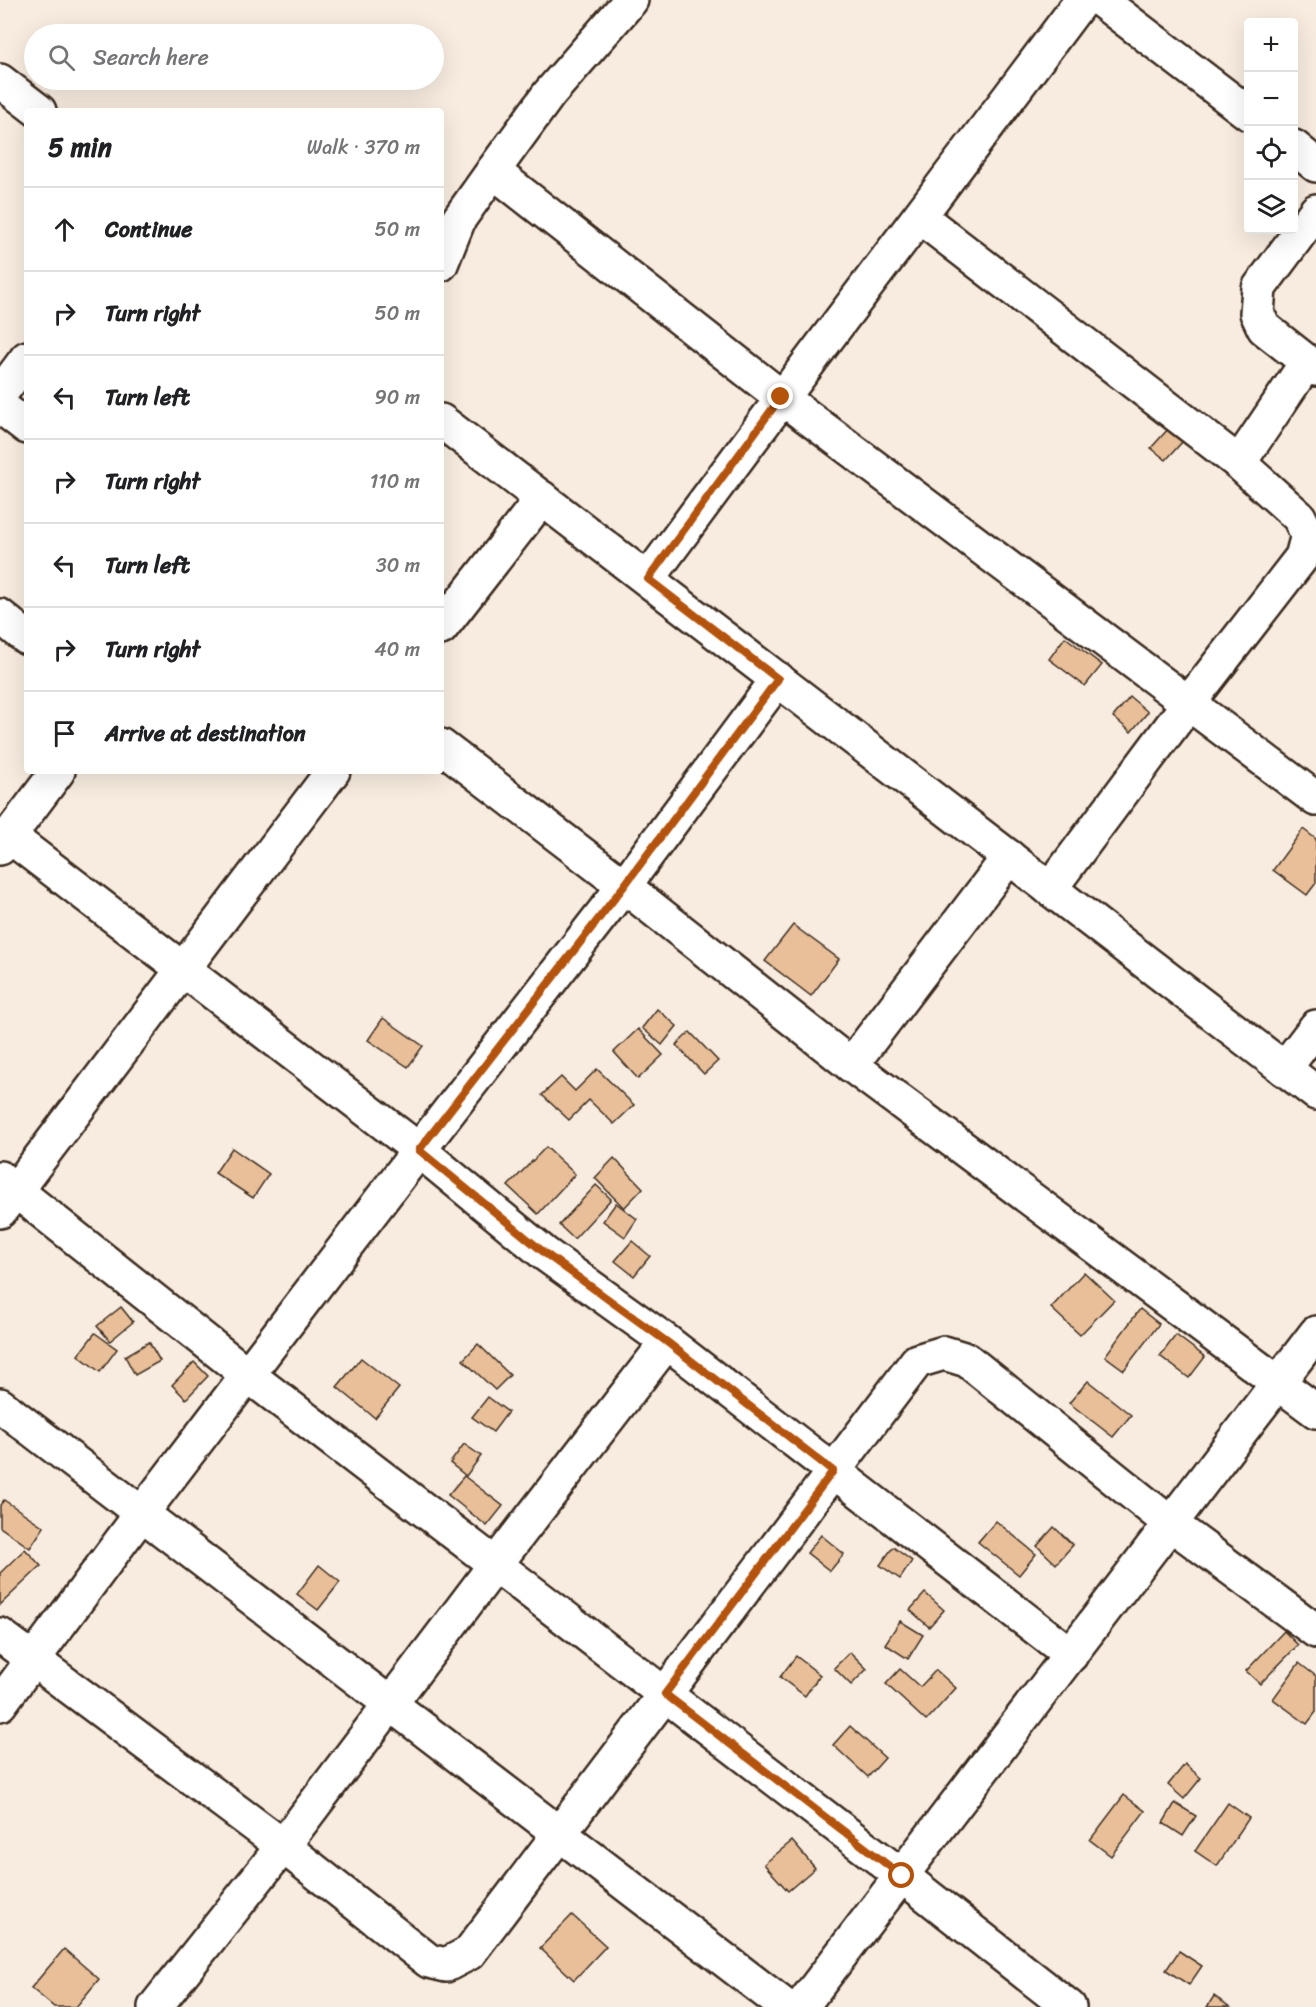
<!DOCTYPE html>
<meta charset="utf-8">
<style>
body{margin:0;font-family:Sriracha,sans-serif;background:#f2f2f2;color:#202124}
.controls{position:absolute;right:18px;top:18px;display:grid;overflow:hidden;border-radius:6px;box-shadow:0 6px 24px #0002}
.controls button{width:54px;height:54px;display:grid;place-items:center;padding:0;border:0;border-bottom:2px solid #e0e0e0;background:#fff;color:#202124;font:30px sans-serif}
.stop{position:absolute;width:18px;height:18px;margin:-14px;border:4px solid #b45309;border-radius:50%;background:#fff}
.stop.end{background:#b45309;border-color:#fff;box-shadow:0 2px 6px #0008}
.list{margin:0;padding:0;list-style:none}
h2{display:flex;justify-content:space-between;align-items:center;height:78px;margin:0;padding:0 24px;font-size:26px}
h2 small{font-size:20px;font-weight:400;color:#757577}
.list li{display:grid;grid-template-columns:39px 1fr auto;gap:18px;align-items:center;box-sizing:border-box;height:84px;padding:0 24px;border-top:2px solid #e0e0e0}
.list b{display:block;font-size:22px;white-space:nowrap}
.list em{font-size:20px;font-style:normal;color:#757577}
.icon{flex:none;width:33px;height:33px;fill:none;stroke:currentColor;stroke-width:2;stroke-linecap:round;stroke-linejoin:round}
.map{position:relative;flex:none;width:1316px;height:2007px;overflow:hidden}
.search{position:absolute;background:#fff;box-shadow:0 6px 24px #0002;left:24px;top:24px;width:420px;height:66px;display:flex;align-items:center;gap:15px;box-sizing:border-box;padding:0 21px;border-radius:33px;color:#757577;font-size:22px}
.panel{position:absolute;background:#fff;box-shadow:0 6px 24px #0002;left:24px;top:108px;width:420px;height:666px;border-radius:6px}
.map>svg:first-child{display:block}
</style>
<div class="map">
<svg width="1316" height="2007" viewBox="0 0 1316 2007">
<rect width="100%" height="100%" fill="#f8ece0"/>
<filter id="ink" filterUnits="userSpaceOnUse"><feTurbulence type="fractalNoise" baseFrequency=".0167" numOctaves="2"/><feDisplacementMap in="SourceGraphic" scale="12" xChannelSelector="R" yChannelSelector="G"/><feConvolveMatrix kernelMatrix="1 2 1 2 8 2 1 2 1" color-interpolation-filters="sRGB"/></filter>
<g filter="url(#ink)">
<g fill="#e8bf98" stroke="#3b2a1e" stroke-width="1.5">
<polygon points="1169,428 1183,441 1166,460 1151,448"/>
<polygon points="1065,637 1102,665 1085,686 1049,659"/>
<polygon points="1130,697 1148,712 1131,732 1113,717"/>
<polygon points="1303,829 1316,839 1316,883 1307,895 1273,870"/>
<polygon points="793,925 839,959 811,996 765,961"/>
<polygon points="657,1009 677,1026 662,1045 642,1028"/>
<polygon points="383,1018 423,1046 408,1067 368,1040"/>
<polygon points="638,1029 663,1055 638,1079 614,1052"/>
<polygon points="690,1032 718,1061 704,1074 676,1045"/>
<polygon points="597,1069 634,1105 614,1124 589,1100 569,1120 542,1095 561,1077 575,1091"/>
<polygon points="546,1147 575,1174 538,1214 508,1186"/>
<polygon points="232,1148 269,1174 253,1198 215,1173"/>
<polygon points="614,1158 643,1188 624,1208 595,1178"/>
<polygon points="596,1185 611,1199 574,1239 559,1225"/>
<polygon points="616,1203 637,1219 625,1237 603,1221"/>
<polygon points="632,1241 650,1256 634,1276 615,1261"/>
<polygon points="1084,1272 1114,1300 1080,1335 1051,1308"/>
<polygon points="121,1307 133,1322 110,1341 97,1326"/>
<polygon points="1140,1309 1159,1324 1124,1370 1105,1356"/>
<polygon points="95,1333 117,1349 100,1372 78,1355"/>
<polygon points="1176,1335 1205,1357 1189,1378 1160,1356"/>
<polygon points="149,1342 160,1361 135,1375 125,1356"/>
<polygon points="478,1344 510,1375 495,1390 463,1360"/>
<polygon points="361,1358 399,1388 375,1418 337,1387"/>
<polygon points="194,1362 208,1376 186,1399 172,1385"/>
<polygon points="1088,1381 1131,1415 1113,1437 1069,1403"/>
<polygon points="488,1397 508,1412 493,1432 472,1417"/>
<polygon points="464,1444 481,1456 466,1476 450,1463"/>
<polygon points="464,1476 503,1506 487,1526 448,1495"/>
<polygon points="4,1500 44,1527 30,1548 0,1527 0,1505"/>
<polygon points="996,1521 1036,1554 1019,1575 978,1542"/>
<polygon points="1054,1527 1073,1545 1056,1564 1037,1546"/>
<polygon points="821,1535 844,1554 830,1571 807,1553"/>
<polygon points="893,1547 912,1561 900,1579 880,1565"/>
<polygon points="25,1549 41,1566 0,1605 0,1573"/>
<polygon points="319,1565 340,1582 318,1610 297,1594"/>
<polygon points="925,1593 944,1610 929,1627 910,1610"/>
<polygon points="900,1621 923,1635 908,1659 885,1644"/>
<polygon points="1284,1631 1298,1645 1260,1684 1246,1671"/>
<polygon points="850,1652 867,1669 851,1685 834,1668"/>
<polygon points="796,1656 820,1675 805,1696 780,1677"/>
<polygon points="1299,1663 1316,1676 1316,1712 1307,1724 1273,1699"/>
<polygon points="900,1669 920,1687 936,1670 956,1688 926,1721 886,1684"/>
<polygon points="850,1726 885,1758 868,1777 833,1745"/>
<polygon points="1185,1764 1201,1778 1184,1799 1168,1785"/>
<polygon points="1124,1795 1145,1811 1111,1856 1090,1840"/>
<polygon points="1175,1803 1196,1816 1183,1836 1163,1823"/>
<polygon points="1228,1803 1249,1818 1217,1866 1195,1851"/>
<polygon points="792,1841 815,1868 788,1891 764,1864"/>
<polygon points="572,1915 606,1946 574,1980 540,1948"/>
<polygon points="64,1949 99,1979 76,2007 54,2007 31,1988"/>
<polygon points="1179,1951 1202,1966 1189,1985 1166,1970"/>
<polygon points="1214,1996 1230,2007 1207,2007"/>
</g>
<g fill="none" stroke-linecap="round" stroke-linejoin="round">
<g stroke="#3b2a1e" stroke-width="38">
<g id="minor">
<polyline points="1100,0 1248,113"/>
<polyline points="0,81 39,111"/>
<polyline points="1294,147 1316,165"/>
<polyline points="493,171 781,397 1316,799"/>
<polyline points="1316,211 1259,288 1257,313 1264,328 1316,369"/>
<polyline points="920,217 1239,463 1299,517 1308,535 1302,557 1188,704 1050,889"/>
<polyline points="441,264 459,219 493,171 549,94 631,0"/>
<polyline points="0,394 27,358"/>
<polyline points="0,406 27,427"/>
<polyline points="441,421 1316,1093"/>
<polyline points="1239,463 1307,362"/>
<path d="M648,579c142,-194 290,-386 434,-579"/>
<polyline points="0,616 27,638"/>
<polyline points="441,628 542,498"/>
<polyline points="441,746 624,886 851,1065 1316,1411"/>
<polyline points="9,836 419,1150 545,1254 667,1342 1071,1655"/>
<polyline points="0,848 58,771"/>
<polyline points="851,1065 1009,857"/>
<polyline points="1284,1069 1316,1027"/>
<polyline points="0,1178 248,1375 902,1876 1069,2007"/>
<polyline points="0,1211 333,771"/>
<polyline points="0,1405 786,2007"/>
<polyline points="0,1635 283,1846 429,1961 446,1965 469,1953 917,1361 944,1353 967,1360 1171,1524 1316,1631"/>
<polyline points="0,1704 142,1513 419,1150 624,886 778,679"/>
<polyline points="155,2007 283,1846 495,1565 667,1342"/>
<polyline points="801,2007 1316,1333"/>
</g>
</g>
<use href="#minor" stroke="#fff" stroke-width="33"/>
</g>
</g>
<g fill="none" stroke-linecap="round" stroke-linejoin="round" filter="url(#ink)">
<polyline stroke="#b45309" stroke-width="8" points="781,397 648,579 778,679 624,886 419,1150 546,1254 667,1342 833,1471 665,1694 902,1876"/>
</g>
</svg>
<div class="controls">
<button>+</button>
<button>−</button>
<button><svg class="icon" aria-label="locate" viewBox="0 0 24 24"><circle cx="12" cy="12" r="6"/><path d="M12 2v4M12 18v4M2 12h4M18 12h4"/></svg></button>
<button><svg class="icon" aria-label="layers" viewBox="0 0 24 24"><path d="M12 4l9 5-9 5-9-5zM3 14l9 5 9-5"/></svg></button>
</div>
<div class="stop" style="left:902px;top:1876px"></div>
<div class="stop end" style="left:781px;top:397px"></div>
<div class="search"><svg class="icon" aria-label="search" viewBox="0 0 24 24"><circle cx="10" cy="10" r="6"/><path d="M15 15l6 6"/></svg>Search here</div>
<section class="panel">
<h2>5 min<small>Walk · 370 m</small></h2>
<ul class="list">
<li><svg class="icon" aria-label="ahead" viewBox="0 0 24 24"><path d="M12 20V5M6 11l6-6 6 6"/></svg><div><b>Continue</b></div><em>50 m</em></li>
<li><svg class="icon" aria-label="right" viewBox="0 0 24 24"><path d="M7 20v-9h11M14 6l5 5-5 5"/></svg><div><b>Turn right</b></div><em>50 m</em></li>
<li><svg class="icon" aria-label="left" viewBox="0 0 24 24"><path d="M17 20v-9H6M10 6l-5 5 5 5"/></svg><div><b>Turn left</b></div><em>90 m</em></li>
<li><svg class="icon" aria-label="right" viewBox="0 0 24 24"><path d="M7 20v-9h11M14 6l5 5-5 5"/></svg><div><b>Turn right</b></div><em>110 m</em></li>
<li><svg class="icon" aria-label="left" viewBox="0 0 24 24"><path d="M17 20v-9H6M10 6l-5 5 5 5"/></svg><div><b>Turn left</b></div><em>30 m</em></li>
<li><svg class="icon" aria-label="right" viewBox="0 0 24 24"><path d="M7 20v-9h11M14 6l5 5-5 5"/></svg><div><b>Turn right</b></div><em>40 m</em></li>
<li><svg class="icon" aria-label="arrive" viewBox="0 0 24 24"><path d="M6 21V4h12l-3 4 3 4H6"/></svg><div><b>Arrive at destination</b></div></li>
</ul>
</section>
</div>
